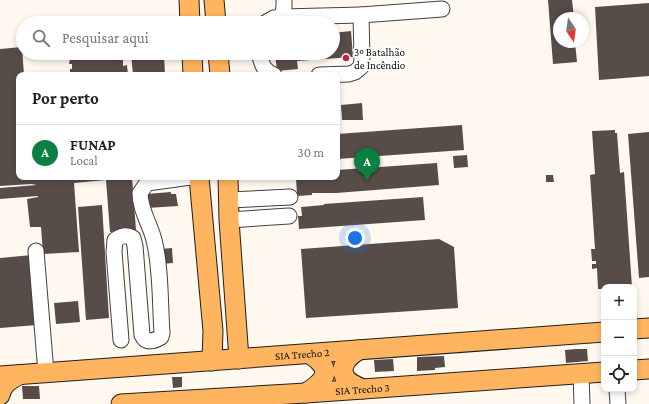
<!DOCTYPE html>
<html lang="pt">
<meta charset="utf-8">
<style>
body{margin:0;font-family:"Crimson Pro",serif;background:#f6f6f6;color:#222}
.controls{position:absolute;right:12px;bottom:12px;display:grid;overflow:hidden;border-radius:8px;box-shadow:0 2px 6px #0003}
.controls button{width:36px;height:36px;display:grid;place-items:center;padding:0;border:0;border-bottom:1px solid #e0e0e0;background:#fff;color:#222;font:20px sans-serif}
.compass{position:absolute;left:553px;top:12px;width:36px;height:36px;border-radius:50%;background:#fff;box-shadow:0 2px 6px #0003;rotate:167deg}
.you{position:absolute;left:355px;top:238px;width:14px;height:14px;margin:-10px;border:3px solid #fff;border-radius:50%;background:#1a73e8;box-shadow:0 0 0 6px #1a73e833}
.badge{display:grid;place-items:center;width:26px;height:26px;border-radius:50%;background:#0b8043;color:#fff;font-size:13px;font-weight:700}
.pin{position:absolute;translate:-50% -33px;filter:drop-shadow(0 1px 2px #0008)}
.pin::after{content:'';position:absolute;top:21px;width:14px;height:12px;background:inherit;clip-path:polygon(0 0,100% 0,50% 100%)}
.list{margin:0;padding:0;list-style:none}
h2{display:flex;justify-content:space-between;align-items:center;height:52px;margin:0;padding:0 16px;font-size:17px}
h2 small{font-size:13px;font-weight:400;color:#767676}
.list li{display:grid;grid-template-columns:26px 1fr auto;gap:12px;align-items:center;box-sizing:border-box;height:56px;padding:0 16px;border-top:1px solid #e0e0e0}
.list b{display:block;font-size:15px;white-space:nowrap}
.list p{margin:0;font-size:13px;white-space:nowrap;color:#767676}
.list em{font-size:13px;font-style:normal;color:#767676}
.icon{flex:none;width:22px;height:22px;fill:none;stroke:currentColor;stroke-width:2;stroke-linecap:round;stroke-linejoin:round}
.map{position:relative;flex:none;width:649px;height:404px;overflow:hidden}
.search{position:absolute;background:#fff;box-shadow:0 2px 6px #0003;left:16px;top:16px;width:324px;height:44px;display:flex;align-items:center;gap:10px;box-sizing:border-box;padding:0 14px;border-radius:22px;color:#767676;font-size:15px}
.panel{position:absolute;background:#fff;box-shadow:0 2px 6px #0003;left:16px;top:72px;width:324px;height:108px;border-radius:8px}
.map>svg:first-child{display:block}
</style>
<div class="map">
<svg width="649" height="404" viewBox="0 0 649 404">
<rect width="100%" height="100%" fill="#fff8ef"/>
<g fill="#584c49">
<polygon points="548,0 572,0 574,18 559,18 559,42 575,42 577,62 553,64"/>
<polygon points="649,3 649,76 599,80 595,7"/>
<polygon points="60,19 60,23 55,23 54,20"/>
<polygon points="351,31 353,57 297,61 298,69 277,71 275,53 333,53 333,33"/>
<polygon points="22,47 24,75 19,75 19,177 132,177 136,230 110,232 106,180 74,183 79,252 43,254 41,227 30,227 27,199 38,197 38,196 0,199 0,188 37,185 31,184 0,186 0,49"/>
<polygon points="71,53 124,53 126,60 123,60 123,66 127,65 128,75 70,75 70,69 72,69 72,64 69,64"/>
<polygon points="131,53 164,53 165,75 133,75"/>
<polygon points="362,103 363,120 342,120 341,105"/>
<polygon points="462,125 464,150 337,159 337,134"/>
<polygon points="615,130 615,133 617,133 620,173 624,172 632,287 604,287 604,289 598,289 597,268 592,269 592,264 596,264 596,261 592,261 591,249 595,249 590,175 595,174 592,131"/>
<polygon points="649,132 649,277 639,278 628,134"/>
<polygon points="467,155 468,167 454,168 453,156"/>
<polygon points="437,163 439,185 336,193 312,193 312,195 297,196 296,177 337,177 337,170"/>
<polygon points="546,175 553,175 554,182 546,182"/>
<polygon points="171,192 171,194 176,194 178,206 147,208 147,194"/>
<polygon points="423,197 425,220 299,229 298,216 302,216 301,207 324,205 324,204"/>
<polygon points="102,205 109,318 86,320 78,207"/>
<polygon points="439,239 454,247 458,308 306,318 301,249"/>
<polygon points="172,248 173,263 161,264 161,249"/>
<polygon points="32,255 37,325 0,328 0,258"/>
<polygon points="78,301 80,322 56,324 54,303"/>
<polygon points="634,342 636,342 637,358 634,358"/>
<polygon points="576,349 587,349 588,361 566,363 565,350"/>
<polygon points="444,356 445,367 435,368 435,370 417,371 417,357"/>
<polygon points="393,359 394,371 375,372 374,360"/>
<polygon points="172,377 182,377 182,387 173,388"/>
<polygon points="22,386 39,386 40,399 23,399"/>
</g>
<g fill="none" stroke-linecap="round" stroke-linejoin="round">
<g stroke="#414141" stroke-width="17">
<g id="minor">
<polyline points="282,17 361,15"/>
<polyline points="265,23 274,18 282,17 284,7 284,0"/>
<path d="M259,53c3,11 4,18 15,22"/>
<polyline points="319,75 349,74 355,72 361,67 362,59 361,15 442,9"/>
<polyline points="229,200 290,197"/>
<polyline points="229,220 289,216"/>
<polyline points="36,251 46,373"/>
<path d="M121,340l-7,-88 1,-12c6,-4 11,-6 18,-2l2,8 7,89c4,9 12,6 19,2l1,-4c-2,-29 -1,-66 -8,-93 -4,-16 -14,-30 -14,-47l7,-10 44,-6"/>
<polyline points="581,373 582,404"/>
<polyline points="617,389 618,404"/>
</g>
</g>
<g stroke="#1f1f1f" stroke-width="21">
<g id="major">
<polyline points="189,0 190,23"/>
<polyline points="214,0 216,23"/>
<polyline points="192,53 193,75"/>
<polyline points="218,53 220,75"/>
<polyline points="199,177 213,331 212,361"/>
<polyline points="228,177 229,220 239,359"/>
<polyline points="634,329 649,328"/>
<path d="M359,350c-11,6 -23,19 -11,31 4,3 10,6 14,8"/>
<polyline points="634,370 649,369"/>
<path id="s1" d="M0,376l604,-44"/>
<path d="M306,393c20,-13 28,-23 4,-39"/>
<path d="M0,395c2,-11 10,-15 19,-20"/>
<path id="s2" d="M121,404l185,-11 298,-21"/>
</g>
</g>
<use href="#minor" stroke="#fff" stroke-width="15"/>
<use href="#major" stroke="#ffb45f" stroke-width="19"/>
</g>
<circle fill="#c91b4a" stroke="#fff" stroke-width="1.5" cx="346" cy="58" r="4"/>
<g text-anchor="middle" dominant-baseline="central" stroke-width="4" stroke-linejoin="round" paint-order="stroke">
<g font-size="11" fill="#0e0e0e" stroke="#fff" text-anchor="start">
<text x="354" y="52">3º Batalhão<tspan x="354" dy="13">de Incêndio</tspan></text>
</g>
<g font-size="11" fill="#0e0e0e" stroke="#fff">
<text stroke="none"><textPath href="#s1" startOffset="303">SIA Trecho 2</textPath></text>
<text stroke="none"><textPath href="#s2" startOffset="242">SIA Trecho 3</textPath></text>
</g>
</g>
</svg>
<div class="controls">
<button>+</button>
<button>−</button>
<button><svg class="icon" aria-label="locate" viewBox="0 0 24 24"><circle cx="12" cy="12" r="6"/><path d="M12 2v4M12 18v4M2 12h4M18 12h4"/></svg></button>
</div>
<svg class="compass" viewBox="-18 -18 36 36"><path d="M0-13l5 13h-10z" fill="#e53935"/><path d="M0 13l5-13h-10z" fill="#767676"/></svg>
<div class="you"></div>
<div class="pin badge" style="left:367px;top:181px">A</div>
<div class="search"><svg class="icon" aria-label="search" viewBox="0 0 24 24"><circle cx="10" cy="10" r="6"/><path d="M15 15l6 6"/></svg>Pesquisar aqui</div>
<section class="panel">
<h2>Por perto<small></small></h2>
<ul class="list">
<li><span class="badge">A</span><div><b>FUNAP</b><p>Local</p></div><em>30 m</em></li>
</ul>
</section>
</div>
